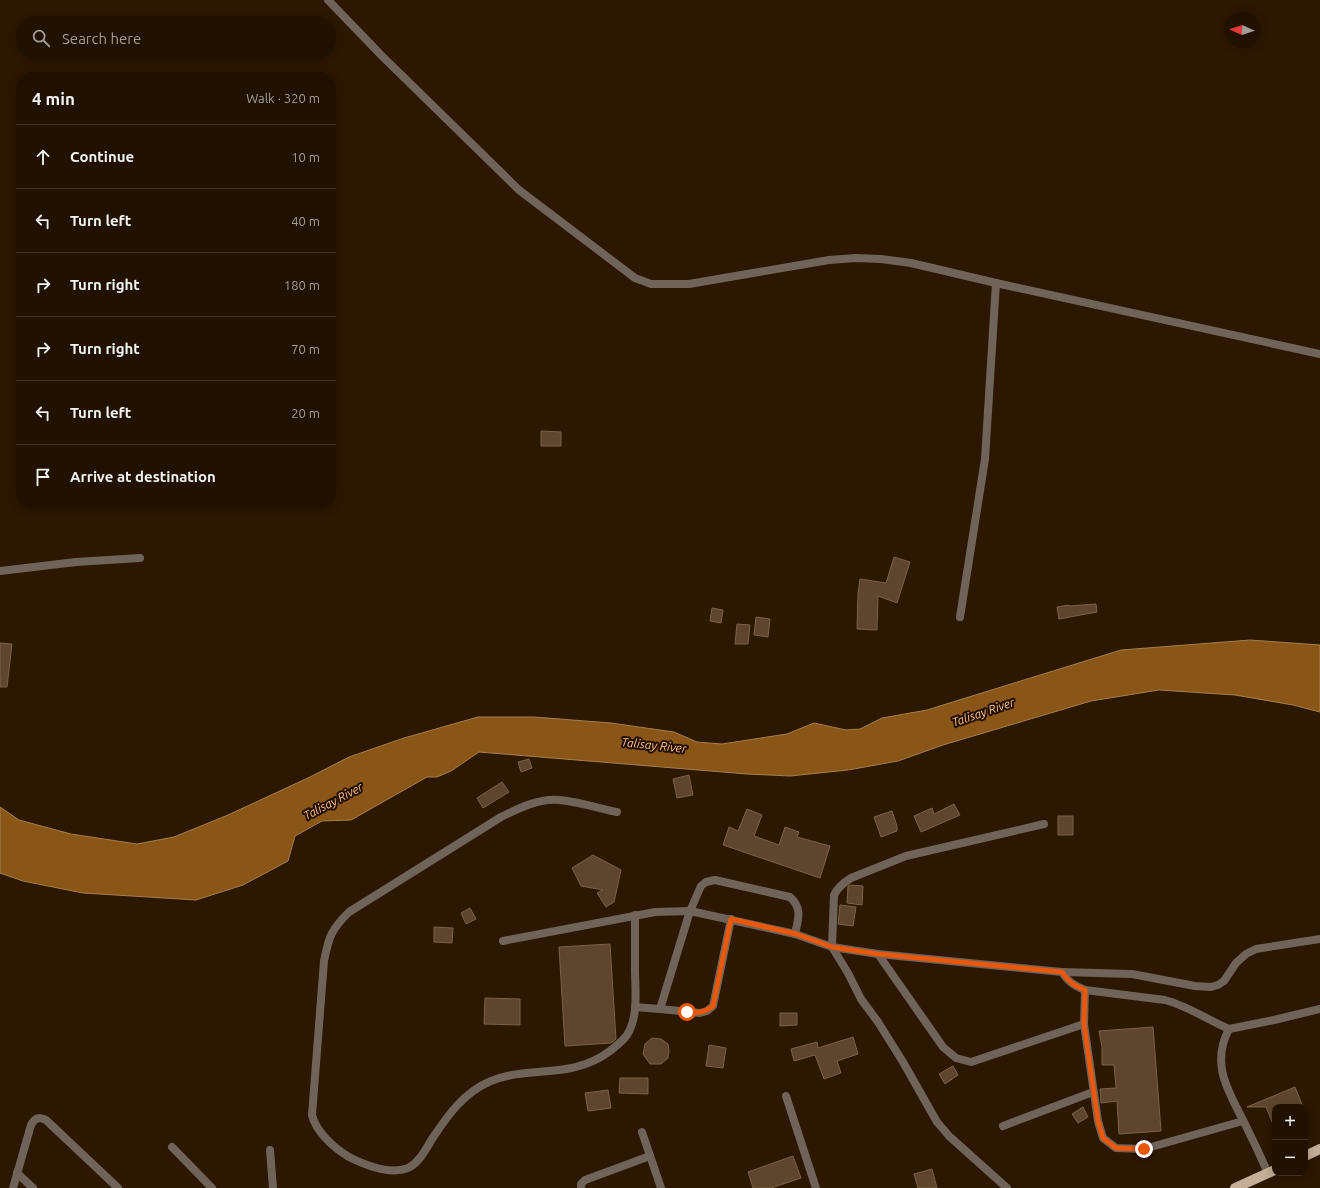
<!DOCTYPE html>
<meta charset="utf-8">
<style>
body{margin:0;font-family:Ubuntu,sans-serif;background:#291a0b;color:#f1f3f6}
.controls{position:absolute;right:12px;bottom:12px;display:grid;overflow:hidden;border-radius:8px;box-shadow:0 2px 10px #0003}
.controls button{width:36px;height:36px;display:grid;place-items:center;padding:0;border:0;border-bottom:1px solid #3e3123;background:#211101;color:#f1f3f6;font:20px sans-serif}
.compass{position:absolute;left:1224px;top:12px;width:36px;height:36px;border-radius:50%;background:#211101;box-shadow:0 2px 10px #0003;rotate:273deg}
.stop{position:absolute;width:12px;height:12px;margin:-9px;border:3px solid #ea580c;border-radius:50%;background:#fff}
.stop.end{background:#ea580c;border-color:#fff;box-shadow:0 1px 4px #0008}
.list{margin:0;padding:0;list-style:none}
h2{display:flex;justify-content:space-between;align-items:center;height:52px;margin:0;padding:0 16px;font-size:17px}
h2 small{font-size:13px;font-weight:400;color:#a29d99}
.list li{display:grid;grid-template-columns:26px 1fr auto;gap:12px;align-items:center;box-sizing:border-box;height:64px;padding:0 16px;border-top:1px solid #3e3123}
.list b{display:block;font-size:15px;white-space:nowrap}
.list em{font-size:13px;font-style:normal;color:#a29d99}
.icon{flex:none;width:22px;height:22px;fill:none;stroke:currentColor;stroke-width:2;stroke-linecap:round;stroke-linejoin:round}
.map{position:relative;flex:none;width:1320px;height:1188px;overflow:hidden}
.search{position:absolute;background:#211101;box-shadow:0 2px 10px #0003;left:16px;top:16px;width:320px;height:44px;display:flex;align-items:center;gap:10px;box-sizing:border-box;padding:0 14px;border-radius:22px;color:#a29d99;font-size:15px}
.panel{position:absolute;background:#211101;box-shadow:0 2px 10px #0003;left:16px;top:72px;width:320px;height:436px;border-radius:16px}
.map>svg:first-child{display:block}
</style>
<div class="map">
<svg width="1320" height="1188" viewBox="0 0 1320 1188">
<rect width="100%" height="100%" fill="#2c1701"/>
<polygon fill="#895617" stroke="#a67e4d" points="1250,640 1320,645 1320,712 1293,705 1235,695 1159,690 1091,701 943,745 898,761 848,770 790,776 747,774 479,752 451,771 437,777 427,777 351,820 322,821 295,836 288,861 243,885 196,900 83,893 23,881 0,873 0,807 19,820 71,834 137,844 174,837 228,815 310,777 349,757 404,738 478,717 534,717 611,723 674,732 697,742 722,744 787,734 814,723 846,730 860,729 882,718 927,710 1121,650"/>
<g fill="#5d462d" stroke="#7b6249">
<polygon points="541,431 561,432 561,446 541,446"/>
<polygon points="894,557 910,562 897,603 878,596 877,630 857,629 858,594 860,579 886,583"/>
<polygon points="1096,604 1097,612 1059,619 1057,607 1069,605 1069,606"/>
<polygon points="712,608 723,610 721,623 710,621"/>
<polygon points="756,617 770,619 768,637 754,635"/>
<polygon points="737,624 750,625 748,644 735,644"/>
<polygon points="0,643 12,644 7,687 0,687"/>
<polygon points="529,759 532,768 521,772 518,762"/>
<polygon points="689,775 693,795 677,798 673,779"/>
<polygon points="502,782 509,792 483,808 477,798"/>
<polygon points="954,804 960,815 921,832 914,816 932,808 934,814"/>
<polygon points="747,809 762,815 754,836 779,845 785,827 799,832 797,837 830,846 820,878 723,845 729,827 738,831"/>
<polygon points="892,811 897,826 897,831 881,837 874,817"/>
<rect x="1058" y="816" width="15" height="19"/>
<polygon points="593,855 621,870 614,902 606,907 597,893 603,890 581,886 572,868"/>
<polygon points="850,885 863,886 862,905 847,903 848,886"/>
<polygon points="840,905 856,907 853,926 838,924"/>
<polygon points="470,908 476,919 466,924 461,913"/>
<polygon points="434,927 453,928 452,943 434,942"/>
<polygon points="610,944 616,1039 611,1043 565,1046 559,947"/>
<polygon points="485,998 520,999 520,1025 484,1024"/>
<polygon points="780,1013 797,1013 797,1025 780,1026"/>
<polygon points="1153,1027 1161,1131 1119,1134 1117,1101 1101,1103 1100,1089 1116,1088 1114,1065 1102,1065 1102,1047 1099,1031"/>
<polygon points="853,1037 858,1054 837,1061 841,1073 824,1079 815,1055 794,1061 791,1049 817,1042 818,1048"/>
<polygon points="652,1038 661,1039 668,1044 669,1051 668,1058 661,1064 650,1064 643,1054 645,1044"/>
<polygon points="709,1045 726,1048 723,1068 706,1066"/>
<polygon points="953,1066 958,1075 945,1084 939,1074"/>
<polygon points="620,1078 648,1078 648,1094 619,1093"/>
<polygon points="1295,1087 1303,1107 1275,1107 1275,1129 1266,1107 1247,1107"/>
<polygon points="608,1090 611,1108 588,1111 585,1093"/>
<polygon points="1083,1107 1088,1117 1078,1123 1072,1114"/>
<polygon points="793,1156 801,1178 771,1188 753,1188 748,1172"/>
<polygon points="932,1169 937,1188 918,1188 914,1174"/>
</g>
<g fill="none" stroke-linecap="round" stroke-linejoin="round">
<g stroke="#70645a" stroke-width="8">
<path d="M617,812c-19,-4 -38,-10 -57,-12 -21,-2 -41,8 -59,17l-152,95c-18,18 -20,24 -25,49l-12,154c4,17 22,33 37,42 16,8 43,19 61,10 10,-6 16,-18 22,-28 16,-24 32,-47 59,-58 40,-16 80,-1 119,-30 6,-5 13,-10 17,-16 12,-19 8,-45 8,-66 0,-18 0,-36 0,-54"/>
<path d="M503,941l152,-29 35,-1 105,23 37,13 46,7 184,18c6,10 13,14 23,18l80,10c23,6 43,20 64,29 -18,34 -2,60 14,91 9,18 17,35 25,53"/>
<polyline points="878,954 943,1047 956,1058 971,1062 1084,1024"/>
<polyline points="1062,972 1132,974 1195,986 1211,987 1218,985 1224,981 1236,963 1246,954 1256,949 1320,939"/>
<polyline points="1085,990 1084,1024 1098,1121 1103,1138 1116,1148 1144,1149 1243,1121"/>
<path d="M635,1007l25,2 30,-98 11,-25 5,-4 9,-2 75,17c13,12 8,22 5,37"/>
<polyline points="660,1009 700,1013 707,1011 713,1006 731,919"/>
<polyline points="1229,1029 1274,1020 1320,1009"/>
<polyline points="1003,1126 1093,1092"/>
<path d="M1007,1188l-58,-52 -12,-14 -34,-60 -25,-40 -17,-23 -13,-26 -16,-26 2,-52c4,-8 9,-12 17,-17l55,-22 138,-32"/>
</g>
<g stroke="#70645a" stroke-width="8">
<polyline points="328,0 382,56 519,190 635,278 651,284 689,284 829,260 856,258 881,259 911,263 996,283 1320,354"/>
<polyline points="0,571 76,562 140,558"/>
<polyline points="960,617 985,459 996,283"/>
<polyline points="786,1096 816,1188"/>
<polyline points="642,1132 661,1188"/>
<polyline points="172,1147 212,1188"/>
<polyline points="270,1150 273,1188"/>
<polyline points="17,1173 33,1188"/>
<path d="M13,1188l18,-63c4,-7 8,-9 15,-5l72,68"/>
<polyline points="581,1188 581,1184 585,1180 650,1156"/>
</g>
<g stroke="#c5ae97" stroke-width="10">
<polyline points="1305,1156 1320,1149"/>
<polyline points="1235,1188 1275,1170"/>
</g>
</g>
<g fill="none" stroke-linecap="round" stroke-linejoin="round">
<path stroke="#ea580c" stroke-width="5" d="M687,1012c11,1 17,1 26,-6l18,-87 65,15 36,13 46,7 184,18c6,10 13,14 23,18l-1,34 14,97 5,17 13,10 28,1"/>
</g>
<g text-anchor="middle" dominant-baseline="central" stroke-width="4" stroke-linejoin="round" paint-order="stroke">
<g font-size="12" font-style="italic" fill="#fdc184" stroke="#220e00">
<text transform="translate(983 712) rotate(-19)">Talisay River</text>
<text transform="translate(654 745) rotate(6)">Talisay River</text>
<text transform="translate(333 801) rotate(-28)">Talisay River</text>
</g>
</g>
</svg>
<div class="controls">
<button>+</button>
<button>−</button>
</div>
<svg class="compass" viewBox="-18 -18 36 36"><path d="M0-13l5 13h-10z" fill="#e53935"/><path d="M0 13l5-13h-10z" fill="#a29d99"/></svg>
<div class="stop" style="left:687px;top:1012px"></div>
<div class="stop end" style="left:1144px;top:1149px"></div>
<div class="search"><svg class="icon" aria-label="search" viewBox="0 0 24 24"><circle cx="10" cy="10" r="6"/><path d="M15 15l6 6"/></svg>Search here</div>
<section class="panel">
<h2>4 min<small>Walk · 320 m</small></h2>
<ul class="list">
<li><svg class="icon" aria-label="ahead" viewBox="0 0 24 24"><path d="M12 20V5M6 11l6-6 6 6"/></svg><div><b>Continue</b></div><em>10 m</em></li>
<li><svg class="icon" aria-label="left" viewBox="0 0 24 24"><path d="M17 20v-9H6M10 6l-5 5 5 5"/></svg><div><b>Turn left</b></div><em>40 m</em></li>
<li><svg class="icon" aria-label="right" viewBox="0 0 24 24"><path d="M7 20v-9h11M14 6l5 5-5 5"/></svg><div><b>Turn right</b></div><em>180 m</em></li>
<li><svg class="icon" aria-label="right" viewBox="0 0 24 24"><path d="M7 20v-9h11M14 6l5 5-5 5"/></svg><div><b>Turn right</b></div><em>70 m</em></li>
<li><svg class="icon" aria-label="left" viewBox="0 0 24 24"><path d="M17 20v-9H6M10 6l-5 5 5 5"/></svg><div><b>Turn left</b></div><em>20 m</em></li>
<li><svg class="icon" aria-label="arrive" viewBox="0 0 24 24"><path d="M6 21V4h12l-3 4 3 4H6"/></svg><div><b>Arrive at destination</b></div></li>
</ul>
</section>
</div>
